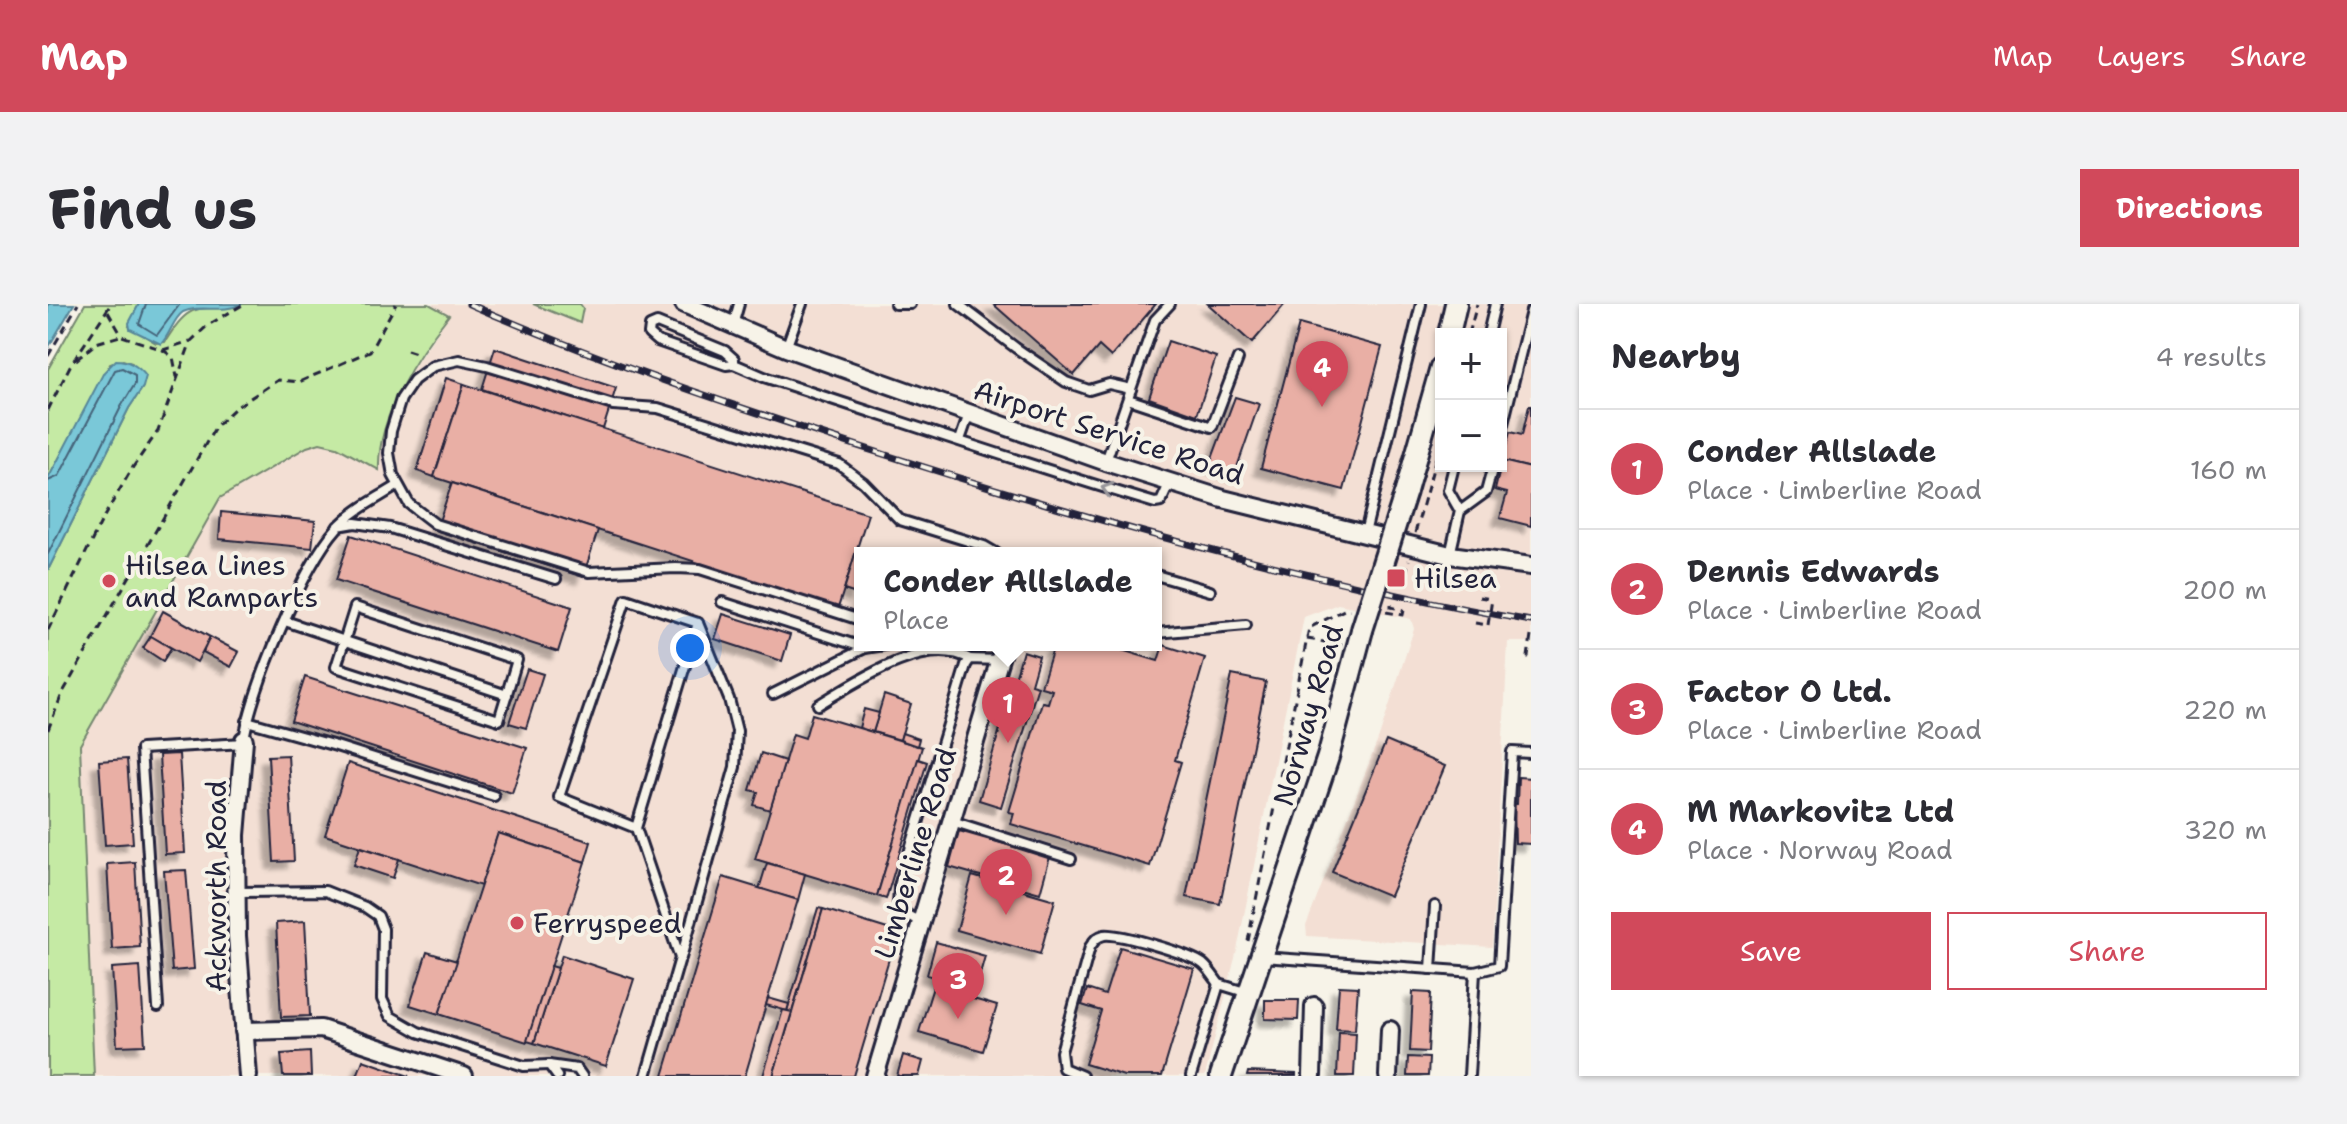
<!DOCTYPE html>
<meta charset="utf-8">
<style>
body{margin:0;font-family:"Shantell Sans",sans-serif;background:#f2f2f3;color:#2b2b33}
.controls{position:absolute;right:24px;top:24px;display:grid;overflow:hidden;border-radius:0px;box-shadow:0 2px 6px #0004}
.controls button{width:72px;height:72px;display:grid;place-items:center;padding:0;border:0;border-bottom:2px solid #e1e1e2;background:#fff;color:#2b2b33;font:40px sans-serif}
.you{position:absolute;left:642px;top:344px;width:28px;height:28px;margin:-20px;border:6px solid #fff;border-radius:50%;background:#1a73e8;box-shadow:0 0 0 12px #1a73e833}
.badge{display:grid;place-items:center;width:52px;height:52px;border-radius:50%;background:#d1495b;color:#fff;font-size:26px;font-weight:700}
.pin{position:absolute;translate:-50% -66px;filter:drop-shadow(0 2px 4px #0008)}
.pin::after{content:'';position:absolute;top:42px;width:28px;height:24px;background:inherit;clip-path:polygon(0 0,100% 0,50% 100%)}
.popup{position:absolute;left:806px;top:243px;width:308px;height:104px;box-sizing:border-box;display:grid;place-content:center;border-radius:0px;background:#fff;filter:drop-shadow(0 2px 6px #0005);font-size:26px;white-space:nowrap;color:#7c7c81}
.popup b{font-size:30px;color:#2b2b33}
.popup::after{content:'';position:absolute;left:50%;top:100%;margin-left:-16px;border:16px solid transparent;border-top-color:#fff}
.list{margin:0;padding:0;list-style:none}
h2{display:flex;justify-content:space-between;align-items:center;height:104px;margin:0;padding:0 32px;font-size:34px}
h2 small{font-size:26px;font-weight:400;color:#7c7c81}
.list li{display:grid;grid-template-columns:52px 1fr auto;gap:24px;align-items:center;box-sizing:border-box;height:120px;padding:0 32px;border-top:2px solid #e1e1e2}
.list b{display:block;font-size:30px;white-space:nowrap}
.list p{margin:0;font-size:26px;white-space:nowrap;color:#7c7c81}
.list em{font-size:26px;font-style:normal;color:#7c7c81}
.actions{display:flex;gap:16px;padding:24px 32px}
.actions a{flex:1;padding:18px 0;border:2px solid #d1495b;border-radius:0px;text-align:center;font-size:28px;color:#d1495b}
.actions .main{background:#d1495b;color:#fff}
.map{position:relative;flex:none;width:1483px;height:772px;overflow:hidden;border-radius:0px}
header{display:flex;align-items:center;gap:48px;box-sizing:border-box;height:112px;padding:0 40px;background:#d1495b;color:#fff}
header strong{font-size:38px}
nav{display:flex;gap:44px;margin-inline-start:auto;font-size:28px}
.intro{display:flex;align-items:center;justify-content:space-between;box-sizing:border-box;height:192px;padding:0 48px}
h1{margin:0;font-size:56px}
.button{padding:20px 36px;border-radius:0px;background:#d1495b;color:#fff;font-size:28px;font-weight:700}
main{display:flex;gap:48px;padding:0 48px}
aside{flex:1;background:#fff;border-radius:0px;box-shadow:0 2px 6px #0004}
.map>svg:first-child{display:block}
</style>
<header>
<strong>Map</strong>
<nav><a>Map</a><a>Layers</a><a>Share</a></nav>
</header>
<div class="intro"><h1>Find us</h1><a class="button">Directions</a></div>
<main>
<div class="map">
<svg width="1483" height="772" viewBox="0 0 1483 772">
<defs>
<filter id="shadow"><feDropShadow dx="-7" dy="7" stdDeviation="2" flood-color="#0004"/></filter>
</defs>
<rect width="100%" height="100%" fill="#f7f3e8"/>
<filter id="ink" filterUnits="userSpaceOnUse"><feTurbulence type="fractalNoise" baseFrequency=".0125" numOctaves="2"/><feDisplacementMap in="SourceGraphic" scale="16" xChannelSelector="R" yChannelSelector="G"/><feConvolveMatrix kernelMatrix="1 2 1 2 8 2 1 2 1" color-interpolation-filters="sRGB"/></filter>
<g filter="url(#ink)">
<path fill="#f3dfd4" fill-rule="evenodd" d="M381,0h104l46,18 4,-13 -3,-5h951v338h-23l-16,305 -185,-11 -1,-10 73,-189 35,-108 -3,-10 -73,-15 -34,13 -67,333 -32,126h-1111l-14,-331 140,-247 87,-51 13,-4 17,4 41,22 4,-26 15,-46 14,-26 38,-56zM1393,30h60v132h-60zM812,249h296v92h-296z"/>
<g fill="#c5eaa4" stroke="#748670" stroke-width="2">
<path d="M37,0h54l-10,22 27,17 9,-1c24,-38 26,-33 73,-35l3,-3h188l20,11c-32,40 -72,102 -70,155l-42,-23 -17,-4 -13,4 -87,51 -140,247 14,331h-46v-506l81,-162 14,-21 -11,-24 -9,-3 -13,4 -62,115v-110z"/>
<polygon points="485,0 532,0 535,4 532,19"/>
</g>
<g fill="#7ac8d8" stroke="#578699" stroke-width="2">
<polygon points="0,0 26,0 0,44"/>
<path d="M91,0h102c-18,10 -41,0 -58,8 -10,7 -13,23 -22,32l-31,-15 -1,-6z"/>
<path d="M68,56c13,0 22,6 30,16l-3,11 -14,21 -81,162v-91l56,-107z"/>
</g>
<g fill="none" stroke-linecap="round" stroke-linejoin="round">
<g stroke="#45647a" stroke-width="2">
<polyline points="98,0 91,20 109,31 132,0"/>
<polyline points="0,177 11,172 67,66 74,64 87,71 87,80 74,101 0,250"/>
</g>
</g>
<g fill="#e9afa5" stroke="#22223b" stroke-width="2" filter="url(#shadow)">
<polygon points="945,0 1108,0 1063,53 1051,42 1026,71"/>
<polygon points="1160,0 1237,0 1204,39"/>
<polygon points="1251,20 1334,43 1296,186 1213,164"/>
<polygon points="1120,37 1168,53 1149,111 1101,94"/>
<polygon points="447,44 568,84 555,125 434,85"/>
<polygon points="398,74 416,80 386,173 369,167"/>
<polygon points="416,80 820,210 790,304 386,173"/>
<polygon points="1187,93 1211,100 1187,169 1162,160"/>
<polygon points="1481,102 1483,102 1483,164 1454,157 1462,128 1474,131"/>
<polygon points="1454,157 1483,164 1483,222 1452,214 1459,189 1447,186"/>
<polygon points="404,179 550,226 535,273 388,226"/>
<polygon points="173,208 267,217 264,244 171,235"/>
<polygon points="303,231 524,303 510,348 288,276"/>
<polygon points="808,247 813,249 812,276 808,290 796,286"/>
<polygon points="115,307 162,333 149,358 102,332"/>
<polygon points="675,310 742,331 734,357 667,335"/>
<polygon points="103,332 123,344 115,357 95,344"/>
<polygon points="162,333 191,348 183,363 155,348"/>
<polygon points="1006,341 1057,341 1110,357 1115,341 1157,354 1127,456 1133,458 1102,562 963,520 966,509 961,508 994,398 1000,399 1004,386 993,383"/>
<polygon points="975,347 991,352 983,380 990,382 953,503 931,496"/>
<polygon points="479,365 495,370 478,424 461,419"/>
<polygon points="1184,371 1218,378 1172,600 1138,593"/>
<polygon points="257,373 479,444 464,489 243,417"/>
<polygon points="836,391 863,400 852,436 825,428"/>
<polygon points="816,405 831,409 825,428 811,424"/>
<polygon points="764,410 874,443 829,592 707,555 745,430 757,434"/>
<polygon points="854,429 871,435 869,442 852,436"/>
<polygon points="1338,437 1397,462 1342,592 1284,568"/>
<polygon points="713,449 737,457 722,506 706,501 710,488 702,486"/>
<polygon points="131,450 137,549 117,550 111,451"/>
<polygon points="240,451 246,557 226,558 220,452"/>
<polygon points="79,455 85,539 57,541 51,457"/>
<polygon points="870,455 879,458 838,595 829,592"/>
<polygon points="300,459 543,538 537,558 450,529 433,582 277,531"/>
<polygon points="1470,473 1483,474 1483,540 1467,539 1466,500 1469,500"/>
<polygon points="911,527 1002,553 992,589 901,563"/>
<polygon points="450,529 537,558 479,738 391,710"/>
<polygon points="312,543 351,555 345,574 306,561"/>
<polygon points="87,558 92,643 64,645 59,560"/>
<polygon points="719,559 757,570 750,596 711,585"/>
<polygon points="138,566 146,665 124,667 116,567"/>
<polygon points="924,572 1007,596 992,650 909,626"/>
<polygon points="675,573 750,596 720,694 697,772 615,772"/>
<polygon points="770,604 775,605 744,708 739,707"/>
<polygon points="775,605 849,628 806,772 725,772"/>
<polygon points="257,617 262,712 233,713 228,619"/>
<polygon points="888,638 937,652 928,684 879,671"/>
<polygon points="1072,643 1146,665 1114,772 1076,772 1037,760 1053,707 1034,701 1039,685 1057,691"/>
<polygon points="379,648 409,657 391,710 362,701"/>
<polygon points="514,651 586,675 558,762 486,739"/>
<polygon points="92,662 97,741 69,742 64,664"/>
<polygon points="503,662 510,664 486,739 479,737"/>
<polygon points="1291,682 1310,683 1307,726 1288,725"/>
<polygon points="885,683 949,702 935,747 871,728"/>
<polygon points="1365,688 1383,689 1380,748 1362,747"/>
<polygon points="720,694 741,700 739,707 718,701"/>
<polygon points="1217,696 1251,696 1250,716 1217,715"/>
<polygon points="735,706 744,708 725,772 715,772"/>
<polygon points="1291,728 1308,729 1306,772 1289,772"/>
<polygon points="262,748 263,772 235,772 233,750"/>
<polygon points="855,751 875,757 871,772 849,772"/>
<polygon points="1360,753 1381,754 1380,772 1359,772"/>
<polygon points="315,756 361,772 309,772"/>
<polygon points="1200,768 1248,770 1248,772 1199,772"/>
</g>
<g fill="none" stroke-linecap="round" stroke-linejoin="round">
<g stroke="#22223b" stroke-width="14">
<g id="service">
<polyline points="847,0 862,0"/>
<polyline points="910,0 968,44 1018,78 1041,86 1061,80 1083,85"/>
<polyline points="685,21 691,0"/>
<polyline points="1440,30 1447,0"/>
<polyline points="738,44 754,0"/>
<path d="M686,60v-5l-9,-8 -68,-28 -7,3 -1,8 8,7 69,24 8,-1 30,13c130,42 260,87 391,126l6,-1 9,-20"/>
<polyline points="1080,95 1164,123 1190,55"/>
<polyline points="1453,128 1483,7"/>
<polyline points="912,136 921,110"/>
<polyline points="1058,157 1107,16 1122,0"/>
<polyline points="1412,207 1438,188 1445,162"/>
<polyline points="290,222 307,219 342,224 508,275"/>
<polyline points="1317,229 1373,0"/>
<polyline points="1402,251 1412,207 1400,186 1406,162"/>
<polyline points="1108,271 1162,287"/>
<polyline points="674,298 817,344"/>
<polygon points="307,303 469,356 451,416 288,363"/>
<polyline points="812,316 652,265 628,264 541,268 387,220 361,200 345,171 341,149 343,127 353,95 366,76 385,62 411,56 439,62 565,101 610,104 791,160 815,178 852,216 936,242 948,249"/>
<polyline points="237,317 459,391"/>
<polyline points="1108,329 1198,321"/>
<polyline points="725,390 817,344 837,341"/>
<path d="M770,401c38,-23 108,-71 152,-46"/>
<polyline points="199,417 288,442 446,492"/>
<path d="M196,436c7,-50 59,-174 93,-212 16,-18 40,-29 60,-42"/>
<polyline points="904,517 1023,555"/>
<polyline points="588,524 511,493 578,295 650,319 588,524 632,654 598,772"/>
<polyline points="189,588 277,587 317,603 330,612 335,625 334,695 342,712 370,728 476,762 501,761"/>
<polyline points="873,618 861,612 850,602 851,582 918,361 922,355 951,356"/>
<polyline points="1214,653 1427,668 1451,662 1464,448 1483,449"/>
<polyline points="633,654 687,463 689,427 681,395 650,319"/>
<polyline points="1383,665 1387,602"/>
<polyline points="110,703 93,445 196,439"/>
<polyline points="509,772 501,761 529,765 534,772"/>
<path d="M1034,772l-19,-8 -2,-16 29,-105c4,-6 6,-10 14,-12 15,-2 86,19 99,29 6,5 11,13 16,20"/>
<polyline points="1143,772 1171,680 1200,689"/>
<polyline points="1421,772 1427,668"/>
</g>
</g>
<g stroke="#22223b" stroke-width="22">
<g id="minor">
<polyline points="636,0 738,44 1058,158 1175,195 1402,251 1483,262"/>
<polyline points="196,436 188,531 189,632 200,772"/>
<polyline points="196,727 273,725 416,772"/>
<polyline points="827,772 956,341"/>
<polyline points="1264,772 1266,702"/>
<polyline points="1340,772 1342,726"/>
</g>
</g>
<g stroke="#22223b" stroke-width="26">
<g id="tertiary">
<polyline points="1401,30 1408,0"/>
<polyline points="1358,187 1393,64"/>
<polyline points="1173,772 1280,453 1314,326"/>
</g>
</g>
<g stroke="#22223b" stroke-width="3" stroke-dasharray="8 6" stroke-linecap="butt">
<polyline points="60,8 74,32 115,46 142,37"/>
<polyline points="1421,30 1429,0"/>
<polyline points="115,46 125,53 129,73"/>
<polyline points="359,46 368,49"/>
<polyline points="0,52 30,0"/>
<polyline points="28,56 48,39 72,32"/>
<polyline points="0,106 22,62 63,0"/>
<polyline points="1367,229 1393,136"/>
<polyline points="1358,270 1361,256"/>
<polyline points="1431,293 1444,295"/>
<polyline points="1343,300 1343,303 1356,306"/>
<polyline points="1338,308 1355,311 1356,306"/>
<polyline points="1427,319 1440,321"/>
<polyline points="0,326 54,216 85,163 110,127 143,37 160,21 196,0"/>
<polyline points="1483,332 1480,353 1483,353"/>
<polyline points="1259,335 1294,341"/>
<polyline points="0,426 14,390 168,122 187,104 230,76 251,78 322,47 348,0"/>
<polyline points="1200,637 1261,324 1296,306 1302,306"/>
</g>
<use href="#service" stroke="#f7f3e8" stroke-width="8"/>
<use href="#minor" stroke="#f7f3e8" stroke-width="16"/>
<use href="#tertiary" stroke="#f7f3e8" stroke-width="20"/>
<g stroke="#22223b" stroke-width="7">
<path id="rail" d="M421,0c134,59 274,105 414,150 213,68 427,128 648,167"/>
</g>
<use href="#rail" stroke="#f7f3e8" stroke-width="4" stroke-dasharray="12" stroke-linecap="butt"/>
<g stroke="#22223b" stroke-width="26" stroke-linecap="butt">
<polyline id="tertiary-bridge" points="1314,326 1358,187"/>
</g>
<polyline stroke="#22223b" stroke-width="3" stroke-dasharray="8 6" stroke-linecap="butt" points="1440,321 1444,295"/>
<use href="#tertiary-bridge" stroke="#f7f3e8" stroke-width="20"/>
</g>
<defs><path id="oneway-chevron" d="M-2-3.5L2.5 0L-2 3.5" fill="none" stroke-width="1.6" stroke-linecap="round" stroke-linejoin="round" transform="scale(2)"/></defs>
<use stroke="#97959a" href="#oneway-chevron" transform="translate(1059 185) rotate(-163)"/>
</g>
<g fill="#d1495b" stroke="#f7f3e8" stroke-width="3">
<rect x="1338" y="264" width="20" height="20" rx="4"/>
<circle cx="61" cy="277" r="8"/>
<circle cx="469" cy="619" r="8"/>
</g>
<g text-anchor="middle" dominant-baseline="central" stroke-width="8" stroke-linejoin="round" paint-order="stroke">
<g font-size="28" fill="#22223b" stroke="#f7f3e8">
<text transform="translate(1061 128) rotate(18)">Airport Service Road</text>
<text transform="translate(1260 411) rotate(-74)">Norway Road</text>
<text transform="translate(867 549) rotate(-73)">Limberline Road</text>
<text transform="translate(168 582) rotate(-90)">Ackworth Road</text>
</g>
<g font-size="28" fill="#22223b" stroke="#f7f3e8" text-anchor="start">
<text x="77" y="261">Hilsea Lines<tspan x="77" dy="32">and Ramparts</tspan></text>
<text x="1366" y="274">Hilsea</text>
<text x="485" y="619">Ferryspeed</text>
</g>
</g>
</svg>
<div class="controls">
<button>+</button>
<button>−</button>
</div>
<div class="you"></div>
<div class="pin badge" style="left:960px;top:439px">1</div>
<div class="popup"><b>Conder Allslade</b>Place</div>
<div class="pin badge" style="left:958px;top:611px">2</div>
<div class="pin badge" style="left:910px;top:715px">3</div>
<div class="pin badge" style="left:1274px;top:103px">4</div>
</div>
<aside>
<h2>Nearby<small>4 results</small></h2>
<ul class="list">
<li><span class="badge">1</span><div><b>Conder Allslade</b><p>Place · Limberline Road</p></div><em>160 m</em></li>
<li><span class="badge">2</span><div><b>Dennis Edwards</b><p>Place · Limberline Road</p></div><em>200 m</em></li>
<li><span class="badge">3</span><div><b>Factor O Ltd.</b><p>Place · Limberline Road</p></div><em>220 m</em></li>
<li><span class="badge">4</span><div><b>M Markovitz Ltd</b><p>Place · Norway Road</p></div><em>320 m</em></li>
</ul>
<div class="actions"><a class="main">Save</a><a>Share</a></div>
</aside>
</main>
